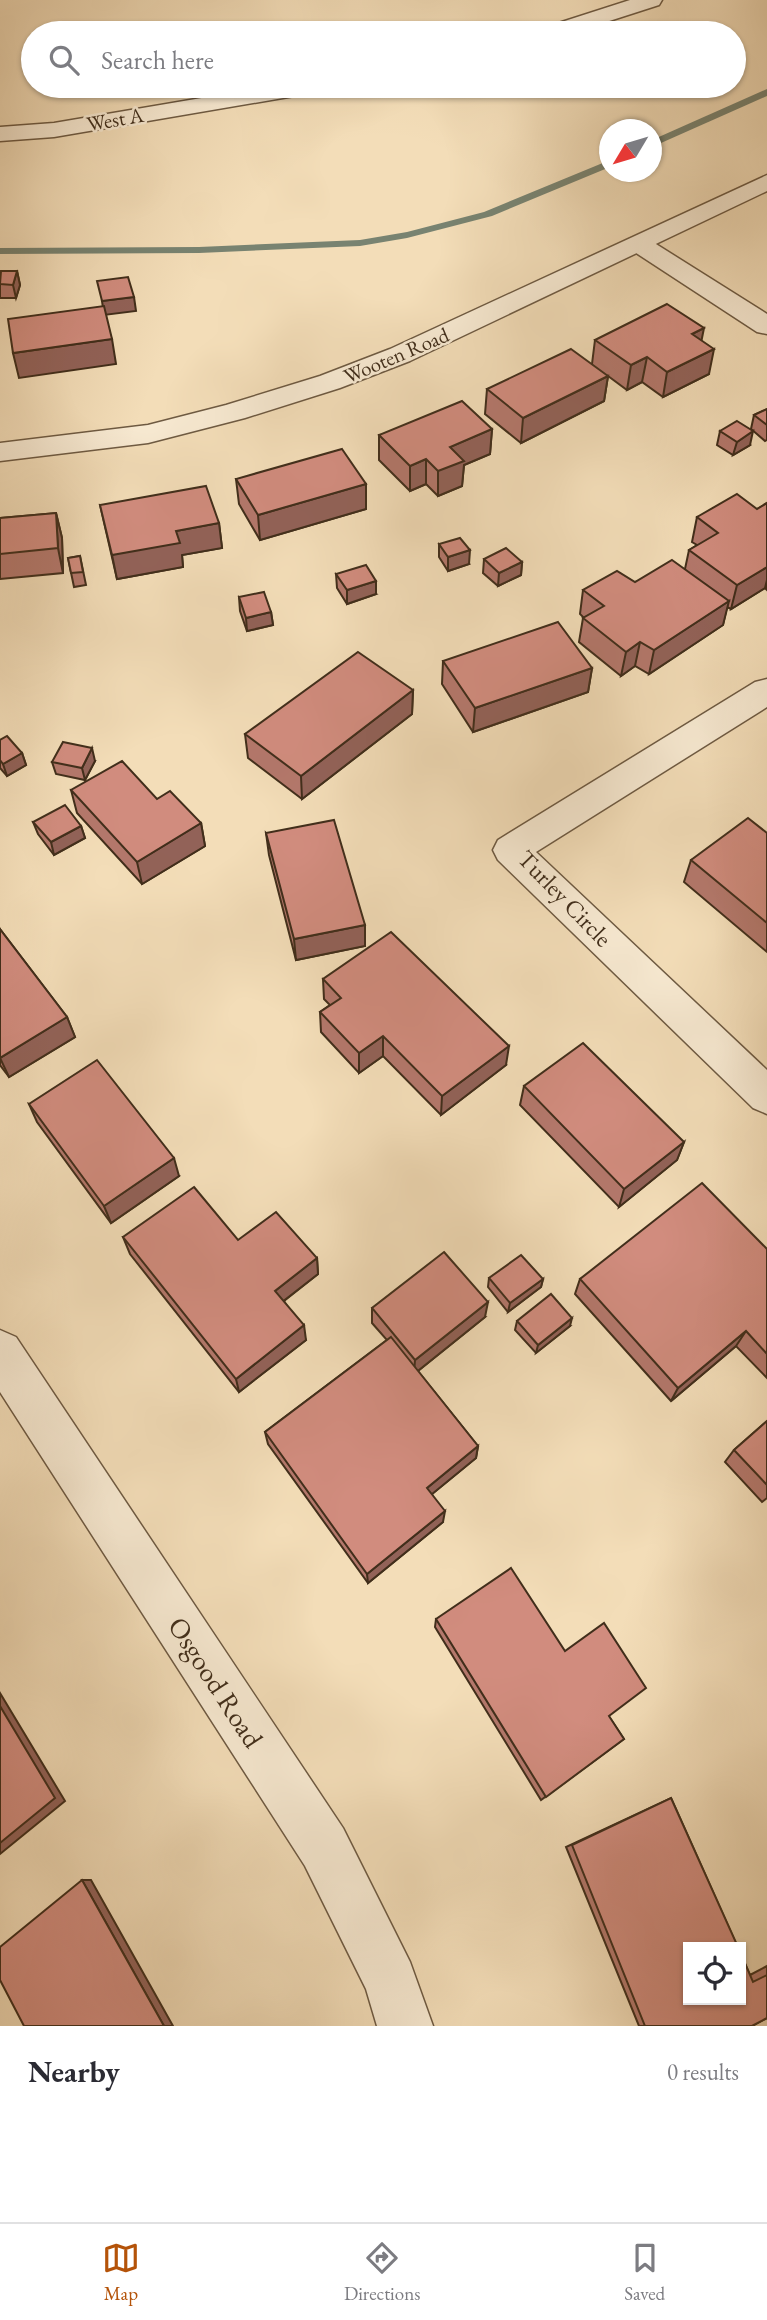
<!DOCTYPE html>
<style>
body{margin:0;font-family:"EB Garamond",serif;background:#f2f2f3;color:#2b2b33}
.controls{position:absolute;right:21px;bottom:21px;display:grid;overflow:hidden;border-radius:0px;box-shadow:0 2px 5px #0004}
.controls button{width:63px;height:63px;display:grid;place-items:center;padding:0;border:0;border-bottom:2px solid #e1e1e2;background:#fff;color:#2b2b33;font:35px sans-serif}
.compass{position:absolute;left:599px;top:119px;width:63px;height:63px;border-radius:50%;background:#fff;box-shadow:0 2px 5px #0004;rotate:232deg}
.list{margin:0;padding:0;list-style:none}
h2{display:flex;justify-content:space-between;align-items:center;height:91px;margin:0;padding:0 28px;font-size:30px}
h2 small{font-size:23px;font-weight:400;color:#7c7c81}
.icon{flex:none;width:38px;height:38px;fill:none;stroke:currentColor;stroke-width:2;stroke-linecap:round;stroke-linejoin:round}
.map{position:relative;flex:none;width:767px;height:2026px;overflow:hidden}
.search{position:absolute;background:#fff;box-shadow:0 2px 5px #0004;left:21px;right:21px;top:21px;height:77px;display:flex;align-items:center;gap:18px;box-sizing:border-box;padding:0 24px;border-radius:38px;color:#7c7c81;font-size:26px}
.sheet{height:196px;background:#fff}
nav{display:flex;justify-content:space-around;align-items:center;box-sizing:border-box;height:98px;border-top:2px solid #e1e1e2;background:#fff;font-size:19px;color:#7c7c81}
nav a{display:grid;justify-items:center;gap:4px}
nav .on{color:#b45309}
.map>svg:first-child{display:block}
</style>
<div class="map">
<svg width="767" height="2026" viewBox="0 0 767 2026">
<rect width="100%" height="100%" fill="#f3ddb8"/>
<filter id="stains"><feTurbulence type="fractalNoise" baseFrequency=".00286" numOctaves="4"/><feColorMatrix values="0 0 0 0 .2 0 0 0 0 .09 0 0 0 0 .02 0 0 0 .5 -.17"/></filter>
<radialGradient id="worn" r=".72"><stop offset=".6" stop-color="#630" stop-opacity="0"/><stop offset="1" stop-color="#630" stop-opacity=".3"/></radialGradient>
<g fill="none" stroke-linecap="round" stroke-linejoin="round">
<g fill="#788371" fill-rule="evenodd">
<polygon points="767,89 767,96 652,147 652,140"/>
<polygon points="610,160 610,167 492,216 407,238 360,246 199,253 0,254 0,248 199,247 360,240 407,232 484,212"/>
</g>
<g stroke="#6e5a42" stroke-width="3">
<g id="minor">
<polygon points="630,0 662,0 659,5 572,33 540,33 543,28"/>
<polygon points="273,86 323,86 320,91 312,93 54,137 0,141 0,127 54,123"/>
<polygon points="639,236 648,239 767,314 767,334 757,332 630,249 626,244 630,239"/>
<polygon points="767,679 767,707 536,852 767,1070 767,1114 753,1108 498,860 493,850 498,840 755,682"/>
<polygon points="0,1330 16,1337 343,1828 410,1962 433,2026 377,2026 366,1989 305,1866 0,1392"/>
</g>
</g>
<g stroke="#6e5a42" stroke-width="3">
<polygon id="tertiary" points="767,175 767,191 410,361 340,388 245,418 148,443 0,461 0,443 148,425 226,405 320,376 390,349"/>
</g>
<use href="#minor" fill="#f7e9d1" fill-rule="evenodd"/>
<use href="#tertiary" fill="#f7e9d1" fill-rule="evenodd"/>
</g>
<g fill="#b4786c" stroke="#412e1b" stroke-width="2">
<polygon points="17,271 20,285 16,298 0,298 0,274"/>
<polygon points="595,340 701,340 709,374 663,397 642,382 627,390 608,376 604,401 521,443 485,414 487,389 592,364"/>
<polygon points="767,409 767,440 765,441 751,429 754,415"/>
<polygon points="492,429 490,454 464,465 462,486 438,496 426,484 410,491 379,460 379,435"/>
<polygon points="720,431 750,445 733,455 717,445"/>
<polygon points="236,479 366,484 366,509 260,540 239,504"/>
<polygon points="767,503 767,590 765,588 731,609 727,607 723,625 649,674 635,666 621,676 579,642 583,618 584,618 580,614 583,590 635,582 685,569 689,550 697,545 692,542 697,517 757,509"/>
<polygon points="100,505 219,523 222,548 182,555 183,567 117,579"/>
<polygon points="56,513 62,538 63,573 0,579 0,518"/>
<polygon points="439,544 469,564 448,571 439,557"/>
<polygon points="80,556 86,585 74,587 68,558"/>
<polygon points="484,559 522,562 521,575 498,586 483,573"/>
<polygon points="336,574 376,594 347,604 337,588"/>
<polygon points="239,597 271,612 273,625 247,631 240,611"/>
<polygon points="443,661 592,668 588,692 473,732 442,684"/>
<polygon points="413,690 412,714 302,799 248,758 245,734"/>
<polygon points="0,740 22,753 26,765 7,776 0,768"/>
<polygon points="95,761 85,780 56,774 52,762"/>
<polygon points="71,790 157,799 201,823 205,846 142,884 77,813"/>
<polygon points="33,822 81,826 85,838 54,855 38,834"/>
<polygon points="266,833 365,925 365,946 296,960 269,855"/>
<polygon points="767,833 767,952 684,882 691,860"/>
<polygon points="0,929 67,1017 75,1037 9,1077 0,1065"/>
<polygon points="323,979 506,1065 441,1115 383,1056 359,1073 321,1032 320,1012 330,1005 324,999"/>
<polygon points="524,1086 684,1142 677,1160 619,1207 520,1105"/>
<polygon points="29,1104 179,1176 111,1223 37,1122"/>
<polygon points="123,1237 238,1240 317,1258 318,1274 284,1301 306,1340 239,1392 130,1254"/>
<polygon points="767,1249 767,1378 736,1346 671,1401 575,1294 580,1279"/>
<polygon points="489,1278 543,1279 541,1287 508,1312 488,1287"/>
<polygon points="372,1308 485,1317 418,1371 478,1446 476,1458 432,1494 443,1522 368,1583 268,1444 265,1432 387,1340 372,1323"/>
<polygon points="517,1321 570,1326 536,1353 515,1330"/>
<polygon points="767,1421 767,1498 762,1502 725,1462 734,1450"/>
<polygon points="436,1619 565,1651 624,1739 541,1800 435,1627"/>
<polygon points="671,1798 750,1975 767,1966 767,2018 752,2026 639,2026 566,1847"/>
</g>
<g fill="#926258" stroke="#412e1b" stroke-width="2">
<polygon points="17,271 20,285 16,298 13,285"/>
<polygon points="134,297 136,311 104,315 102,301"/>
<polygon points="704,328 699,353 692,334"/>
<polygon points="112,339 116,364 19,378 13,353"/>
<polygon points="714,349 709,374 663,397 667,372"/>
<polygon points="647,357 642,382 627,390 631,365"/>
<polygon points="608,376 604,401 521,443 523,418"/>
<polygon points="492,429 490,454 464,465 462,486 438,496 438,471 450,447"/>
<polygon points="753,431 750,445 733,455 737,442"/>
<polygon points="426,459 426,484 410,491 410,466"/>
<polygon points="366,484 366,509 260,540 258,515"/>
<polygon points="56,513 62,538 63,573 58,548"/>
<polygon points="219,523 222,548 182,555 183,567 117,579 112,555 176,531"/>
<polygon points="470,550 469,564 448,571 448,557"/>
<polygon points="522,562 521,575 498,586 499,573"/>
<polygon points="767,567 767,580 765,588 731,609 737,585"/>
<polygon points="376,581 376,594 347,604 347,590"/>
<polygon points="729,601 723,625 649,674 654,650"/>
<polygon points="271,612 273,625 247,631 246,618"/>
<polygon points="640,642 635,666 621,676 626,652"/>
<polygon points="592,668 588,692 473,732 475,708"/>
<polygon points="413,690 412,714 302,799 301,776"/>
<polygon points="92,748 95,761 85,780 82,768"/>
<polygon points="22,753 26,765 7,776 3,764"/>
<polygon points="201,823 205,846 142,884 137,862"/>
<polygon points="81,826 85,838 54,855 51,842"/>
<polygon points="365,925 365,946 296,960 294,939"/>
<polygon points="67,1017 75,1037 9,1077 0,1058"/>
<polygon points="383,1036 383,1056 359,1073 359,1053"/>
<polygon points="509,1046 506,1065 441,1115 442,1096"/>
<polygon points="684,1142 677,1160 619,1207 624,1189"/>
<polygon points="174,1158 179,1176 111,1223 104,1206"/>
<polygon points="317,1258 318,1274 277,1306 275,1291"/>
<polygon points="543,1279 541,1287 508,1312 510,1303"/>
<polygon points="488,1302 485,1317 414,1374 415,1360"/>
<polygon points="572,1318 570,1326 536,1353 538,1345"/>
<polygon points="304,1325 306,1340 239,1392 236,1379"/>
<polygon points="746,1331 736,1346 671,1401 678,1388"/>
<polygon points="478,1446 476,1458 426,1499 427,1488"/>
<polygon points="445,1511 443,1522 368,1583 367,1574"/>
<polygon points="0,1693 65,1801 0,1854"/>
<polygon points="82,1880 91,1880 173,2026 164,2026"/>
</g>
<g fill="#d18c7e" stroke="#412e1b" stroke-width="2">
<polygon points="1,271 17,271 13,285 0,284"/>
<polygon points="128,277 134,297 102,301 97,281"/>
<polygon points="667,304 704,328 692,334 714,349 667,372 647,357 631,365 595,340"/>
<polygon points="104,306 112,339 13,353 8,319"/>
<polygon points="571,349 608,376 523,418 487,389"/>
<polygon points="462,401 492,429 450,447 464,461 438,471 426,459 410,466 379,435"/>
<polygon points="767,409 767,425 754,415"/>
<polygon points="737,421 753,431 737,442 720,431"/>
<polygon points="342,449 366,484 258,515 236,479"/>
<polygon points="206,486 219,523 176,531 180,543 112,555 100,505"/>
<polygon points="737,494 757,509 767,503 767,567 737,585 689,550 718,533 697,517"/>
<polygon points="56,513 58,548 0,554 0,518"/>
<polygon points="460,538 470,550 448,557 439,544"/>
<polygon points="506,548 522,562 499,573 484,559"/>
<polygon points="80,556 83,572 71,573 68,558"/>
<polygon points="672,560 729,601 654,650 640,642 626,652 583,618 604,606 583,590 617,571 635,582"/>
<polygon points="366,565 376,581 347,590 336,574"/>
<polygon points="264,592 271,612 246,618 239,597"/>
<polygon points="558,622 592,668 475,708 443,661"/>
<polygon points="358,652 413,690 301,776 245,734"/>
<polygon points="7,736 22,753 3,764 0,760 0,740"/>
<polygon points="63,742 92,748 82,768 52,762"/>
<polygon points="122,761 157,799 170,791 201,823 137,862 71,790"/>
<polygon points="65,805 81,826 51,842 33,822"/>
<polygon points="748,818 767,833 767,923 691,860"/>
<polygon points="334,820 365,925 294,939 266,833"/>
<polygon points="0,929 67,1017 0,1058"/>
<polygon points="391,932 509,1046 442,1096 383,1036 359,1053 320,1012 341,998 323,979"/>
<polygon points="583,1043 684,1142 624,1189 524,1086"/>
<polygon points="97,1060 174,1158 104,1206 29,1104"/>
<polygon points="702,1183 767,1249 767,1354 746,1331 678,1388 580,1279"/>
<polygon points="194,1187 238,1240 276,1212 317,1258 275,1291 304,1325 236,1379 123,1237"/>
<polygon points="444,1252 488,1302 415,1360 372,1308"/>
<polygon points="521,1255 543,1279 510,1303 489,1278"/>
<polygon points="551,1294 572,1318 538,1345 517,1321"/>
<polygon points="391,1337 478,1446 427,1488 445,1511 367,1574 265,1432"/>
<polygon points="767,1421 767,1485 734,1450"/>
<polygon points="511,1568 565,1651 604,1623 646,1688 609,1716 624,1739 546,1797 436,1619"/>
<polygon points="0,1706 55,1798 0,1843"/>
<polygon points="671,1798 738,1947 688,1947 688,2000 741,2000 741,1954 753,1982 767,1975 767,2018 752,2026 645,2026 572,1845"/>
<polygon points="82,1880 164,2026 24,2026 0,1980 0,1947"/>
</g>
<g text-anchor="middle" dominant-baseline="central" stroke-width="5" stroke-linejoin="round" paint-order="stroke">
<g font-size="21" fill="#412e1b" stroke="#f7e9d1">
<text transform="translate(115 119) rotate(-10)">West A</text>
<text transform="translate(396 355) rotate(-23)">Wooten Road</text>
</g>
<g font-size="24" fill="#412e1b" stroke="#f7e9d1">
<text transform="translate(565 898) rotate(46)">Turley Circle</text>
</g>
<g font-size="28" fill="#412e1b" stroke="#f7e9d1">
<text transform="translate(216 1682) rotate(57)">Osgood Road</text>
</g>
</g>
<rect width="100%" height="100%" filter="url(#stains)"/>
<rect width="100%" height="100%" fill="url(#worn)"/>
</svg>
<div class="controls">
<button><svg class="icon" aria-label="locate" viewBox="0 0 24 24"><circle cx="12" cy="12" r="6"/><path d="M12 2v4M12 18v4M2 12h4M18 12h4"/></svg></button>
</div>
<svg class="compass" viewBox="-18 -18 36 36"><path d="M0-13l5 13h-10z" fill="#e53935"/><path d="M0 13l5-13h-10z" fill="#7c7c81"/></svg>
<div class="search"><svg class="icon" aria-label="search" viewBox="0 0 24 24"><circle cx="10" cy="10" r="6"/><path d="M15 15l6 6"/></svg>Search here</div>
</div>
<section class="sheet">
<h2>Nearby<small>0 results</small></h2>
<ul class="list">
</ul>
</section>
<nav>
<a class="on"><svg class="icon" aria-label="map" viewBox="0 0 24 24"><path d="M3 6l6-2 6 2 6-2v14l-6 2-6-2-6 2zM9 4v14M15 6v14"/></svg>Map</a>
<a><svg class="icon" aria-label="directions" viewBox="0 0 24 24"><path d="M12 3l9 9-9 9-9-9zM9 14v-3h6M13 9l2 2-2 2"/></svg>Directions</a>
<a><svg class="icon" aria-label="saved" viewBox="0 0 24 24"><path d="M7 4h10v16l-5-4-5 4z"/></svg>Saved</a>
</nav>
